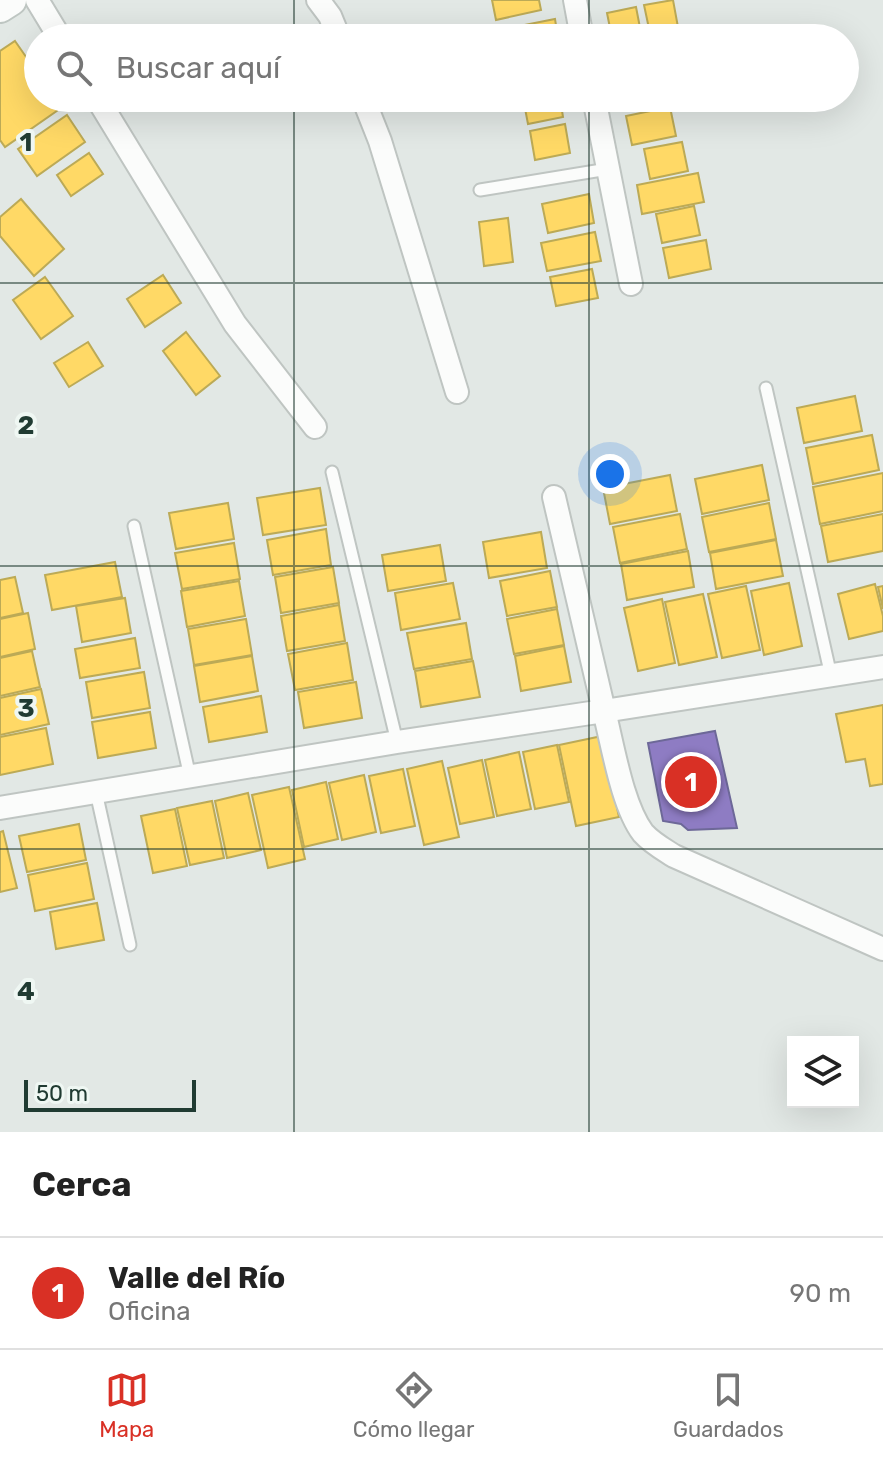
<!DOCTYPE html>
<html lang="es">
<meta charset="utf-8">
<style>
body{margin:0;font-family:Rubik,sans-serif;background:#f2f2f2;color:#222}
.controls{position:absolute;right:24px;bottom:24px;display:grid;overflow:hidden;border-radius:0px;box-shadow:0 8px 32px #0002}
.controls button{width:72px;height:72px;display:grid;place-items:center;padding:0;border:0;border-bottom:2px solid #e0e0e0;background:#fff;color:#222;font:40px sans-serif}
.scale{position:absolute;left:24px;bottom:20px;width:172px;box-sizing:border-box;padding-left:8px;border:4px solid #203b32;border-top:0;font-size:22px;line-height:28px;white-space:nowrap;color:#203b32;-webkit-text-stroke:6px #eff7f3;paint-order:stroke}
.you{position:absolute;left:610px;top:474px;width:28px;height:28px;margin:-20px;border:6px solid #fff;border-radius:50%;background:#1a73e8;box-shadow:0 0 0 12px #1a73e833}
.badge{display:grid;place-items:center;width:52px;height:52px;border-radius:50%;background:#d93025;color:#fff;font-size:26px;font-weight:700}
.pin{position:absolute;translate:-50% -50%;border:4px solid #fff;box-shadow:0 2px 8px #0006}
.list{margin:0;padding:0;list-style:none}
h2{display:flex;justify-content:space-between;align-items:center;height:104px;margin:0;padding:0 32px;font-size:34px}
h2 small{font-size:26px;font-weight:400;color:#767676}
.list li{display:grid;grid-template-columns:52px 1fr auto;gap:24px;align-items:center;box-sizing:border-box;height:112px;padding:0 32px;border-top:2px solid #e0e0e0}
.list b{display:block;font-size:30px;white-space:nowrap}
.list p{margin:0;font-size:26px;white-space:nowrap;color:#767676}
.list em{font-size:26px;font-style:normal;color:#767676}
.icon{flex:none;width:44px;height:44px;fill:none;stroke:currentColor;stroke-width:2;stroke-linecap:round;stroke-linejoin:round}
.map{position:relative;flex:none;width:883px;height:1132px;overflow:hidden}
.search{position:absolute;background:#fff;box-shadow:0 8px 32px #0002;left:24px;right:24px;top:24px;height:88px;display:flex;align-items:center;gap:20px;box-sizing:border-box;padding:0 28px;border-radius:44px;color:#767676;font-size:30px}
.sheet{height:216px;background:#fff}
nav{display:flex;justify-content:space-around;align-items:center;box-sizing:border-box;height:112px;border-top:2px solid #e0e0e0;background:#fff;font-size:22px;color:#767676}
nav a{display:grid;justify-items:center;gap:4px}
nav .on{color:#d93025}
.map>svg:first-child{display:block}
</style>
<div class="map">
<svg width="883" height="1132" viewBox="0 0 883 1132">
<rect width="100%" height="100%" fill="#e2e8e5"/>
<g fill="#ffd966" stroke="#bcaa56" stroke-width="2">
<polygon points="492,0 539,0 541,10 496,20"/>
<polygon points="673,0 680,38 651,38 644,5"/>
<polygon points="636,7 642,38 612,38 607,13"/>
<polygon points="555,19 558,38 506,38 504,29"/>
<polygon points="15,41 38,74 38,98 54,98 61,108 5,147 0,140 0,51"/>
<polygon points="523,98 560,98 563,117 528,124"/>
<polygon points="670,107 676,136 632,145 626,116"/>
<polygon points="67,115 85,142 37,176 18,149"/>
<polygon points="565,124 570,153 535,160 530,131"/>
<polygon points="682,142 688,171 650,179 644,149"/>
<polygon points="89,153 103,174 71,196 57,175"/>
<polygon points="698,173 704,202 642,214 637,185"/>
<polygon points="589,194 594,223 548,233 542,204"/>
<polygon points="21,199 64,249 34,276 0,236 0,217"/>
<polygon points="694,206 700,235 662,243 656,214"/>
<polygon points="508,218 513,262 484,266 479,222"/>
<polygon points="595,232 601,261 547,271 541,243"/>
<polygon points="706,240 711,269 669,278 663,248"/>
<polygon points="592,269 598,298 556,306 550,277"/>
<polygon points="163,275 181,303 145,327 127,299"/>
<polygon points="45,277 73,316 41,339 13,300"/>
<polygon points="186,332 220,376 196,395 163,351"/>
<polygon points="88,342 103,366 69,387 54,363"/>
<polygon points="855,396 862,431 804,443 797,408"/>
<polygon points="872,435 879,470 813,484 806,448"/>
<polygon points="762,465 769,500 702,514 695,479"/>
<polygon points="883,473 883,511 820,524 813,487"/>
<polygon points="670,475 677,511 610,524 603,488"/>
<polygon points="320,488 326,525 263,535 257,498"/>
<polygon points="228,503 234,539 176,549 169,513"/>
<polygon points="769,503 776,539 709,552 702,517"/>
<polygon points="680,514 687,549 620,563 613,527"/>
<polygon points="883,514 883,551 828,562 821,526"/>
<polygon points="326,529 331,565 273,575 267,540"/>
<polygon points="541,532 547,568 489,578 483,542"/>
<polygon points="776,540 783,576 716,589 710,553"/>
<polygon points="234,543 240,579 182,589 175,553"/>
<polygon points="440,545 446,581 388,591 382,555"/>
<polygon points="688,551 694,587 627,600 621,564"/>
<polygon points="115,562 122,597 52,610 45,575"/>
<polygon points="333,567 339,603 281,613 275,577"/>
<polygon points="550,571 557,607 507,616 500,581"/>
<polygon points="15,577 23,613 0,618 0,580"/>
<polygon points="239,581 245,616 187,627 181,591"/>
<polygon points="453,583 460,619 401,630 395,593"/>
<polygon points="789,583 802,646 764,655 751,591"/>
<polygon points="875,584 883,616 883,631 849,639 838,594"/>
<polygon points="746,586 760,650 722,658 708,594"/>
<polygon points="883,586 883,609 878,587"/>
<polygon points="703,594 717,657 679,665 665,602"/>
<polygon points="125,598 131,633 82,642 76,606"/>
<polygon points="662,599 675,663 638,671 624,608"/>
<polygon points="339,605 345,641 287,651 281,616"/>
<polygon points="557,609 564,645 514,654 507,619"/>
<polygon points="28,613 35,649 0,657 0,619"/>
<polygon points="246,619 252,655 194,665 188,629"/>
<polygon points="466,623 472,659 414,669 407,633"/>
<polygon points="135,638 140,668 80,678 75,649"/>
<polygon points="347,643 353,680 295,690 288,654"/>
<polygon points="564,646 571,682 521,691 515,656"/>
<polygon points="32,651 40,687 0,696 0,658"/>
<polygon points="252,656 258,691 200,702 194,666"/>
<polygon points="473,661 480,697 421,707 415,671"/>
<polygon points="144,672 150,708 92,718 86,682"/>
<polygon points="356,682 362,718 304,728 298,692"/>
<polygon points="41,689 49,724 0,735 0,698"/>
<polygon points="261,696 267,732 209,742 203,707"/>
<polygon points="883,705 883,784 870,786 865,759 846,762 836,714"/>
<polygon points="150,712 156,748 98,758 92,722"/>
<polygon points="46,728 53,764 0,775 0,737"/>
<polygon points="602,736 619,817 576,826 559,745"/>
<polygon points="557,745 569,802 535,809 523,752"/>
<polygon points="519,752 531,809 497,816 485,760"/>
<polygon points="482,760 494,817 460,824 448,768"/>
<polygon points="442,761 459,837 424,845 407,769"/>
<polygon points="403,769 415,826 381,833 369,776"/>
<polygon points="364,775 376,832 342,840 329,783"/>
<polygon points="326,782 338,839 304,847 292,790"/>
<polygon points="289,787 305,859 268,868 252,795"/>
<polygon points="248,793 261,850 227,858 215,801"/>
<polygon points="212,801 224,858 190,865 177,808"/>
<polygon points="175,809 187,866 153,873 141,816"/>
<polygon points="79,824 86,860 27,872 19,836"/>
<polygon points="3,831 17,888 0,892 0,832"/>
<polygon points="87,863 94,899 35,911 28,875"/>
<polygon points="97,903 104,940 56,949 50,912"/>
</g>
<polygon fill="#8e7cc3" stroke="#6d6898" stroke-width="2" points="715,731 737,828 688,830 681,824 663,821 648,743"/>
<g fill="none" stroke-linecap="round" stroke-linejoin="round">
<g stroke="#bfc5c2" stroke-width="15">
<g id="lane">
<polyline points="480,190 608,169"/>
<polyline points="766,388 831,676"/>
<polyline points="332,472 397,742"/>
<polyline points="134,526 190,777"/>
<polyline points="96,792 130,945"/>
</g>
</g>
<g stroke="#bfc5c2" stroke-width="26">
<g id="street">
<polyline points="37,0 60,38"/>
<polyline points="318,0 330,16 339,38"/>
<polyline points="575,0 582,38"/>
<polyline points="97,98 235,324 315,427"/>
<polyline points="363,98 380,141 457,392"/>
<polyline points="594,98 631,284"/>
<polyline points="554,497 604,711 883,667"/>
<path d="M0,808l397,-66 207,-31c9,35 18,94 39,122 9,10 20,16 31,23l209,93"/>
</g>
</g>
<g stroke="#bec6c2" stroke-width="34">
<polyline id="secondary" points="0,7 11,0"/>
</g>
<use href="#lane" stroke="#fbfcfb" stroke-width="11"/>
<use href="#street" stroke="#fbfcfb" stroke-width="22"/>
<use href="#secondary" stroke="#fbfcfb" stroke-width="30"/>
</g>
<path fill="none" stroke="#203b32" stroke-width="2" stroke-opacity="0.55" d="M294,0v38M589,0v38M294,98v1034M589,98v1034M0,283h883M0,566h883M0,849h883"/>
<g font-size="26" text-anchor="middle" font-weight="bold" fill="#203b32" stroke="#eff7f3" stroke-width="8" stroke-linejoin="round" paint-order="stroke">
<text x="26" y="151">1</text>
<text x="26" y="434">2</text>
<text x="26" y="717">3</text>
<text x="26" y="1000">4</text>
</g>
</svg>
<div class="controls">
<button><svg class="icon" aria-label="layers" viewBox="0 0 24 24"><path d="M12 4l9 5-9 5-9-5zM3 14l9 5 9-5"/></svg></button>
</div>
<div class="scale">50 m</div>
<div class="you"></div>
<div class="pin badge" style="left:691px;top:782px">1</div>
<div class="search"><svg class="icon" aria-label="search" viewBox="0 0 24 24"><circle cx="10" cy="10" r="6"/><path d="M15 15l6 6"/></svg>Buscar aquí</div>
</div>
<section class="sheet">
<h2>Cerca<small></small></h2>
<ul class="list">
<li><span class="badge">1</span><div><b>Valle del Río</b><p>Oficina</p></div><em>90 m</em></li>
</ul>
</section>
<nav>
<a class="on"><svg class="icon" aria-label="map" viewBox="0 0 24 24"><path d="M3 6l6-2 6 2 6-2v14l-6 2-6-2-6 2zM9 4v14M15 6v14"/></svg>Mapa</a>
<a><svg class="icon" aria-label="directions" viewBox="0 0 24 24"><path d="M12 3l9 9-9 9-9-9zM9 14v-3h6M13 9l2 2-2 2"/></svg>Cómo llegar</a>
<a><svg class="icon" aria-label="saved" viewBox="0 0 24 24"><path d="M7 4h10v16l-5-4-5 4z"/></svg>Guardados</a>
</nav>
